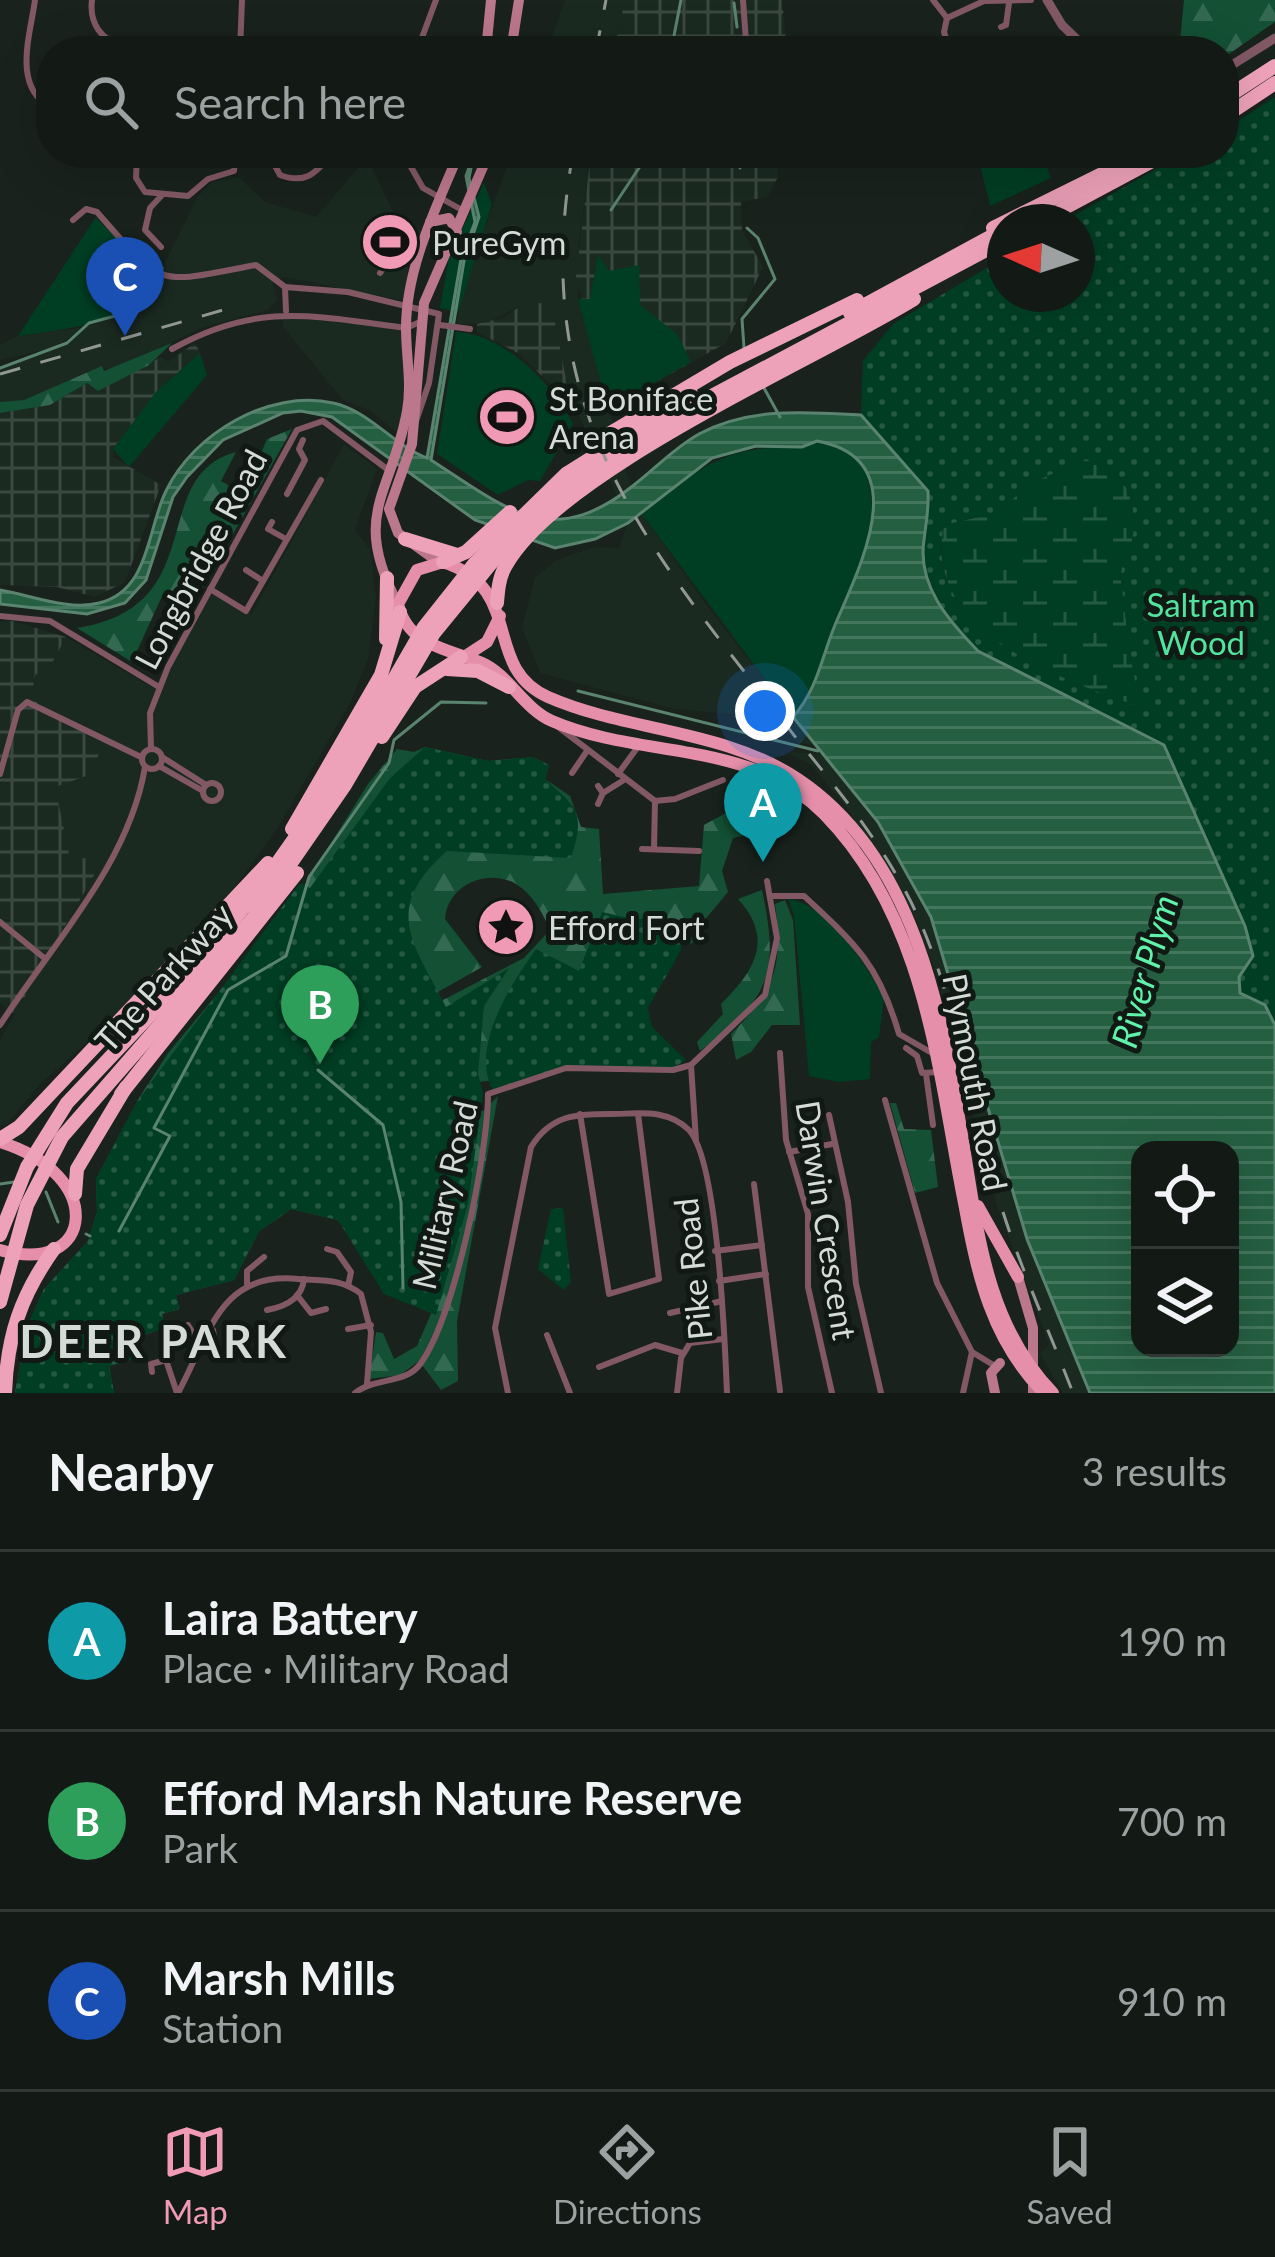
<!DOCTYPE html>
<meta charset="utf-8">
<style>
body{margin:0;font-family:Lato,sans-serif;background:#1c231f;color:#f1f3f6}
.controls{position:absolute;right:36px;bottom:36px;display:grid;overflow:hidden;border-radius:24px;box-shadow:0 12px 48px #0002}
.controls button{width:108px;height:108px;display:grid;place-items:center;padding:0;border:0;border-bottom:3px solid #323835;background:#131a16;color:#f1f3f6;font:60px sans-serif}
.compass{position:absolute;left:987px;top:204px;width:108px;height:108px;border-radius:50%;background:#131a16;box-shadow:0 12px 48px #0002;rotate:273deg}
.you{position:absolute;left:765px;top:711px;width:42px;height:42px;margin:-30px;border:9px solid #fff;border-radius:50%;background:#1a73e8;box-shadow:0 0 0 18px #1a73e833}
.badge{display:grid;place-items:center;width:78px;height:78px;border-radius:50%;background:#f09ab5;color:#fff;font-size:39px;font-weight:700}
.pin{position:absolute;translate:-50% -99px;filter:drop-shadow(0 3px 6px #0008)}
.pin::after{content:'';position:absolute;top:63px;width:42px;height:36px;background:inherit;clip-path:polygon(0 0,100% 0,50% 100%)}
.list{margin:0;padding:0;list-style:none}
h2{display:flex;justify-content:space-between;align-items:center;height:156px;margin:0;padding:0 48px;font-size:51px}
h2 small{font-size:39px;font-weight:400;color:#9da1a1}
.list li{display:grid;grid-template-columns:78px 1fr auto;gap:36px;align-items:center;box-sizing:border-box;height:180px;padding:0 48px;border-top:3px solid #323835}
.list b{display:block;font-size:45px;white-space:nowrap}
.list p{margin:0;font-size:39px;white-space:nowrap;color:#9da1a1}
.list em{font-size:39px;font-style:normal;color:#9da1a1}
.icon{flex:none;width:66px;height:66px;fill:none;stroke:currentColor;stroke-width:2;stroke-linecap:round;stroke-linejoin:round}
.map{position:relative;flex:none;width:1275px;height:1393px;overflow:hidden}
.search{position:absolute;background:#131a16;box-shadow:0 12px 48px #0002;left:36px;right:36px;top:36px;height:132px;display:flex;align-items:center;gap:30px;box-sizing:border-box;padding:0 42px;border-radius:48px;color:#9da1a1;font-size:45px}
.sheet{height:696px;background:#131a16}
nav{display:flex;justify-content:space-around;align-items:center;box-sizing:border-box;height:168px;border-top:3px solid #323835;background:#131a16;font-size:33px;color:#9da1a1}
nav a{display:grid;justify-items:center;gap:6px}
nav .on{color:#f09ab5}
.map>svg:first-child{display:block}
</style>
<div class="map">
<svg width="1275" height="1393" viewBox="0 0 1275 1393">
<defs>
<pattern id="industrial-grid" width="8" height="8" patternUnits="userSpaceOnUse" patternTransform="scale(3)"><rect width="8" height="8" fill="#1a2a21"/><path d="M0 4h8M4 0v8" fill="none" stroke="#3a4840"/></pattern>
<pattern id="forest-firs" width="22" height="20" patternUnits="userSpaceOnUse" patternTransform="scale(3)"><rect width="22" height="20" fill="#135034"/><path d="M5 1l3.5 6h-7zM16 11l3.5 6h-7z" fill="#346951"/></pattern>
<pattern id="wetland-marsh" width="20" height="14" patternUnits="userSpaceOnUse" patternTransform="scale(3)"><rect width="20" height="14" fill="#003e24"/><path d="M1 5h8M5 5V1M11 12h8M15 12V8" fill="none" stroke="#245943"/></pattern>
<pattern id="park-dots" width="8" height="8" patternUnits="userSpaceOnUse" patternTransform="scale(3)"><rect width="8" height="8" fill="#003e24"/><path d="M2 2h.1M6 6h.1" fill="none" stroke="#245943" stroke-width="1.8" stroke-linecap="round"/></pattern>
<pattern id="water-rules" width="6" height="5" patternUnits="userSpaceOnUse" patternTransform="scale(3)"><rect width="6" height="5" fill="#255f42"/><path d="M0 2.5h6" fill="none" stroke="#44755d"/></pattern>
</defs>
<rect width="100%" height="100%" fill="#19221d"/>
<g fill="#1a2a21">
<polygon points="565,0 625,0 614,51 547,51"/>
<polygon points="512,153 591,153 579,241 578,299 631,488 618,498 575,408 565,374 522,305 487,323 457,324 460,295"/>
<polygon points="367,157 395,216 421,230 408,266 405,301 285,277 273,282 277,300 268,310 201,328 116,370 101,367 24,400 0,402 0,369 68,344 78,333 49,349 0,360 0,345 18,336 79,328 133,313 160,273 198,196 212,182 239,177 265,202 316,217"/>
<polygon points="294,315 403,331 404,410 396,432 371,411 343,400 284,328 283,321"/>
<polygon points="344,444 377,469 355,530 370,549 376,597 368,660 350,703 279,826 234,888 119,1014 39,1085 7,1124 0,1125 0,1040 101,864 69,854 31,699 35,675 49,669 66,637 153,688 212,594 252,614"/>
<polygon points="641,513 711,611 816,745 797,743 774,718 674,709 540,673 522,627 535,578 556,560 594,547 619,548 628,523"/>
<polygon points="787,752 824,754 896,849 931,917 1027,1239 1090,1393 1063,1393 1040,1354 1049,1344 997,1207 939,982 915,917 847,808 811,765"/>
</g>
<g fill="url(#industrial-grid)">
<polygon points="625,0 782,0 787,50 614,51"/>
<polygon points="591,153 777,153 778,177 767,197 741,202 742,230 763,267 726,343 608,409 576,276"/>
<polygon points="551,302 565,374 575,408 518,353 477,332 477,324 503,318 522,305"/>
<polygon points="195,343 200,353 156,392 113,449 113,457 161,485 125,582 95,597 57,587 0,585 0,413 50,405 87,383 98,391 161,357 168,362"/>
<polygon points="12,621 66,637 49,669 35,675 31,699 106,743 86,776 55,787 69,854 101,863 15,1014 0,1003 0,622"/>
</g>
<g fill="#003e24">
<polygon points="977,153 1043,153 1051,178 990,206"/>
<polygon points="484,182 492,204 458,312 440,308 449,257"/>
<path d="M96,217l60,63 -23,33c-38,11 -75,18 -115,23z"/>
<polygon points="598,255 609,271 639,265 640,305 677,334 691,362 608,409 578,299 590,299"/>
<path d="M456,332c48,2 96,51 117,92l-33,57 -12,-1 -30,15 -61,-41z"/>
<polygon points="200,353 207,375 129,467 113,449 156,392"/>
<path d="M806,441c79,-6 72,79 55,133 -6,17 -18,33 -25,50 -15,34 -18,64 -43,93l-152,-204c58,-45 83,-68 160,-66z"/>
<path d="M788,899c42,6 76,64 96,98l-5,40 -8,5 -1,37 -32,3 -29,-6 -15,-161z"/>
</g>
<g fill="url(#forest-firs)">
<polygon points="1184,0 1275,0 1275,22 1229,54 1179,51"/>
<polygon points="172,343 149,365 98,391 87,383 50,405 0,413 0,402 24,400 102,366 104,371"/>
<path d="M292,429l-100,178 -29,-13 -31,68 -55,-34c136,-21 69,-152 159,-176l-15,29 23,13 23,-55z"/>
<path d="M425,747l63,14 44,-4 17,8 -4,14 25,17 11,31 18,2 4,65 96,-8 5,-61 65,-36 8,1 6,12 -10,27 -40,9 -11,33 6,21 -26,31 -5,17 -7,4 -8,-9 -51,-18 -124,162 -30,3 -37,-71 3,-11 81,-42 26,-28c-7,-16 -17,-36 -34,-46 -30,-17 -69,2 -71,35l37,48 -44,25 -31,-55 -23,-62 78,236h21l15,-15 -41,225 1,60 -17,9 -22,-29 -19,14 -31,4 7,-47 7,1 11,26 23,-13 17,-39 -96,-87 -47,-11 -32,22 -25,49 -58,15 3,14 -17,5 3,14 -37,12 5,19 -24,7 5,27h-99l12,-66 17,-38 44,-48 9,-29 -1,-33 42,-79 30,-47 126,-151 74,-118 29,-35 17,3z"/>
<path d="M762,890c18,85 8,107 -62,161l-3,-9 26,-28 -2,-10c33,-32 54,-65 17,-105z"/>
<path d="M785,900l8,20 7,105h-28l-21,27 -15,8 -5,-26c43,-43 53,-67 44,-130z"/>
<polygon points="890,1103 896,1103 904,1129 931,1130 938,1187 915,1193"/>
</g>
<path fill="url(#wetland-marsh)" d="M1085,461c39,2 52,39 48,75 -2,15 -14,28 -12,44 6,43 9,85 21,128 -80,-28 -221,-76 -198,-183l56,-13 27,-28z"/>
<g fill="url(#park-dots)" fill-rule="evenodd">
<path d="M1275,97v928l-10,-20 -25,-12 -1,-16 6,-7 -303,-361 -19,-45 5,-73 -67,-76 2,-54 30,-37 112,-67v37h72v-72h-14l121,-69h40v-23zM1085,461c39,2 52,38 48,74 -1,15 -14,29 -12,44 5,44 9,85 20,128 -79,-27 -221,-76 -197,-182l57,-13 26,-28z"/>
<path d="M425,747l63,14 44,-4 17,8 -4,14c32,29 41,33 26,79l-124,-7c-66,58 -34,92 -1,156l63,-39 -25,38 -6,68 5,20 -15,110 -32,111 -52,-21 -46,-74 -47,-11 -32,22 -25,49 -58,15 3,14 -17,5 3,14 -37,12 5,19 -24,7 5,27h-99l12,-66 17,-38 44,-48 9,-29 -1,-33 42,-79 162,-217 10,5 80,-110z"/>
<path d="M602,912l30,7 27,-1 7,7 1,-5 13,1 1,29 -33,58 4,19 34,33 -13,8 -107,-2 -73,24c-24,-43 19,-107 43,-141l43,22z"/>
<polygon points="563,1208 571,1282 564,1290 538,1269 551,1209"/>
</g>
<path fill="url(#water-rules)" stroke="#5a846f" stroke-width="3" fill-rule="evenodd" d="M474,153l-5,25 10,39 -15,44 -33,199c77,50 121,91 203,25 22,-17 40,-37 65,-51 50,-27 107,-22 162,-19l67,76c1,18 -2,32 -4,49 -7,45 24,80 54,111l186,94 81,181 8,30 -14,21 1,16 25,12 10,20v368h-185l-63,-154 -96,-322 -53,-95 -85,-105c25,-29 28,-58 42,-92 25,-59 81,-166 -18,-184l-15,6 -46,-1 -44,12 -84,65 -33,16 -40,9 -80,-28 -143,-103 -31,-6 -18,2 -60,27 -36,37 -14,20 -27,83 -21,23 -38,11 -87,-10v-14c30,5 70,21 99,13 51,-12 48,-74 67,-112 28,-58 103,-102 167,-88 37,8 60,42 94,55l34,-199 14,-37 -9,-46zM1140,1150h90v198h-90z"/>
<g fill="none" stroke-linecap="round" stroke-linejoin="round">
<g stroke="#5a846f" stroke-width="3">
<polyline points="734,3 737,27"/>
<polyline points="671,51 681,0"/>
<polyline points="740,168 741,153"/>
<polyline points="611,210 649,153"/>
<polyline points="744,348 742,319 775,279 758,238 747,228"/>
<polyline points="0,368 67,343 89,323 126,313 162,268"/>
<polyline points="764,388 780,417"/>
<polyline points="578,691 818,751"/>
<polyline points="318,1070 383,1125 401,1202 403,1288"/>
<polyline points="0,1184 14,1182"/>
<polyline points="46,1192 58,1222"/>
<polyline points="119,1231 170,1136 154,1128 228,990 286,956 309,877 389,763 394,740 441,702 486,703"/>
<polyline points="86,1234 90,1236"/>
</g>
<g stroke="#825865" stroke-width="6">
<path d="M35,0c-5,37 -23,86 16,108"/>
<path d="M92,0c-3,23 9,41 32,46l197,-5 44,10"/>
<polyline points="933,0 947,18 984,1 1031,0"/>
<polyline points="947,18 944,32 950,51"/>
<polyline points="1001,27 1006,25 1009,3"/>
<polyline points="240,51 242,0"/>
<polyline points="417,51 436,0"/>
<polyline points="722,51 746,41 743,0"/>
<path d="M268,153l12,22c27,10 36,-3 53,-22"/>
<polyline points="403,153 423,188 462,210"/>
<polyline points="137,155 136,178 145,192 188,196 208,179 234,171 236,153"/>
<path d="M73,220l13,-11 11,3c68,78 58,72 159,53l29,22"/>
<polyline points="161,247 145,230 150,208 162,195"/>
<polyline points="380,273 401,246 420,250"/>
<polyline points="285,287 348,292 439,314 429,383 415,424"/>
<polyline points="285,287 286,311"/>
<polyline points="440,325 470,329"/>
<path d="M172,349c87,-48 141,-33 234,-21l14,-6"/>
<polyline points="287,494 305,460 299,449 303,440"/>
<polyline points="272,522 268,529 286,539"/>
<polyline points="246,570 263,581"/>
<polyline points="210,589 246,611 321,480"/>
<polyline points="0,616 50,621 159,687"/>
<polyline points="557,726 655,801 675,799 723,780"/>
<polyline points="151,748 150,713 168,667 297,430 323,421 387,469"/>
<circle cx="152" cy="759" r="10"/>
<polyline points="162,757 206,785"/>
<polyline points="159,766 203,791"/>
<polyline points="572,773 587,751"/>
<polyline points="0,774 18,710 27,702 141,757"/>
<polyline points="618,774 640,744"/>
<circle cx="212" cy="792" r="9"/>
<polyline points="603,793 624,780"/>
<polyline points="598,804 603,793 598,786"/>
<polyline points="642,849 699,851"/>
<polyline points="654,849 655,801"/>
<path d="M770,896h34c52,48 75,69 95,138l33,19"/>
<polyline points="0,922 43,957"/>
<path d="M0,1025c52,-81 129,-161 145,-258"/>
<polyline points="906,1048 917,1056 922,1073 938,1072"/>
<polyline points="780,1053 786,1140 808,1214 808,1287 832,1393"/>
<polyline points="691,1065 696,1141"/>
<polyline points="926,1074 933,1125"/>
<polyline points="885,1100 937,1283 972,1352"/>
<polyline points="580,1114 609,1294 659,1279 638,1114"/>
<polyline points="829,1115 848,1202 856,1284 881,1393"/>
<polyline points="789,1152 832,1144"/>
<polyline points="754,1184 780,1391"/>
<polyline points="327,1249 337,1252 351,1272 348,1286"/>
<polyline points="715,1251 762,1245"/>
<polyline points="719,1281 766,1274"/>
<polyline points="247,1284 247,1271 264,1257"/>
<polyline points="297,1295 311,1313 326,1309"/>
<path d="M267,1310c17,-3 35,-11 37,-31"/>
<polyline points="670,1313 722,1301"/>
<polyline points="188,1325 202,1348"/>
<polyline points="348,1329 371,1325"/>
<polyline points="213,1330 217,1355"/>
<polyline points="547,1335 570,1393"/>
<polyline points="599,1367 655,1345 682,1353"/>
<polyline points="152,1372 151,1364 166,1360 177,1393"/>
<path d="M178,1393c31,-57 41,-122 120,-114 23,2 43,-1 63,15l10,38 -4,52"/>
<path d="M355,1393c19,-16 51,-8 66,-30 34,-48 67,-209 67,-269l78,-26 107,2 18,-5 74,-70 12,-57 -10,-57"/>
<path d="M508,1393l-13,-65 36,-181c20,-32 44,-33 79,-33 28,0 57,-6 79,16 29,31 36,214 38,263"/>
<polyline points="677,1393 681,1358 690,1343 723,1339"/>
<polyline points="963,1393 972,1352 995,1366"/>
</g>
<g stroke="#825865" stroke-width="9">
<polyline points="1047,0 1062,25 1089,51"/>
<polyline points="1224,70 1275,38"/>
</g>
<g stroke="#bb778c" stroke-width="10">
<polyline points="486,51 491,0"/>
<polyline points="511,51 519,0"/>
<polyline points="430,222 449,218 457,232"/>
<polyline points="438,562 398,533 389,509 412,444 424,303 489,153"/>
<path d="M398,604c-48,-90 -6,-110 9,-193 5,-27 -1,-55 -1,-83 0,-60 30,-120 53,-175"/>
<polyline points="1018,1277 1033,1328 1033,1393"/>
<polyline points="995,1393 991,1373 1000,1363"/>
</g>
<g stroke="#e68fab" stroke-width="12">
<polyline points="464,657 487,642 500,616"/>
<path d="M0,1142c107,33 95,135 0,108"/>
<polyline points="978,1206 1018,1277"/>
<path d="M1044,1393c-53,-53 -67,-119 -80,-190 -27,-135 -38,-285 -140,-389 -75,-76 -181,-54 -272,-93 -29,-13 -43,-46 -70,-58 -32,-14 -74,-16 -84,-59l19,-34 26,-8c83,27 38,105 105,135 80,35 175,32 250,82 117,78 144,233 165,362 15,90 23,183 90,252"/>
</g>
<g stroke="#eea2ba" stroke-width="14">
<polyline points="1224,99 1275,66"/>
<polyline points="1224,117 1275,83"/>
<polyline points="1107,172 1139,153"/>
<polyline points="1038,222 1167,153"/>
<polyline points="993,228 1114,168"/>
<polyline points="850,313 1005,229"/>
<polyline points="602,438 730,362 857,300"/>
<polyline points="405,539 457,555"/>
<polyline points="443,562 466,552 510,512"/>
<path d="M497,603c1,-13 2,-25 8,-36 52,-96 310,-207 409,-268"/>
<polyline points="386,639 387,578"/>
<polyline points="447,669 478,671 509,687"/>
<polyline points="382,737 415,687 461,657"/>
<polyline points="292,829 381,675 400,612"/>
<polyline points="121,1094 297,873"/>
<polyline points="0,1139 19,1127 268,863"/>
<polyline points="75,1194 77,1169 126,1087"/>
<polyline points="0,1235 27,1167 67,1103 186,977 259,889 337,778 424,627 474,564 566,474 692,395"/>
<polyline points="0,1302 27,1205 62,1137 253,918 345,785 434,633 506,545 561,493 663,422 1005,240"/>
<path d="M5,1393c2,-57 16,-98 49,-144"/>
</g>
<g stroke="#919894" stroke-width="3" stroke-dasharray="21 21" stroke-linecap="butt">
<polyline points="596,51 606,0"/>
<path d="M573,153c-47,260 75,395 224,586 42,52 84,103 114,163 44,89 56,193 85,287 20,70 51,136 77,204"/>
<polyline points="0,374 223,310"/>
</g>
</g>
<defs>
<g id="stadium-disc" transform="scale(3)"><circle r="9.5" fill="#f09ab5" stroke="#101914"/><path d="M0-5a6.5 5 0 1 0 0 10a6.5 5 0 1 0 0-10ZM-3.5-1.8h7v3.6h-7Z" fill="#111"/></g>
<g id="sight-disc" transform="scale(3)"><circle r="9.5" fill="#f09ab5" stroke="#101914"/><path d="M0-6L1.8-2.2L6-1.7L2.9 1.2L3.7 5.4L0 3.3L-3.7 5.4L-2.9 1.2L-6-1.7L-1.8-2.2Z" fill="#111"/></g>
</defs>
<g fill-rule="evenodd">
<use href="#stadium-disc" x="390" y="242"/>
<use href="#stadium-disc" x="507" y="417"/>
<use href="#sight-disc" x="506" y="927"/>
</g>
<g text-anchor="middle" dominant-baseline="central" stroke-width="10" stroke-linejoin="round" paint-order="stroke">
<g font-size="33" fill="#d5dcd8" stroke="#101914" text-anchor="start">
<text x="432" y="242">PureGym</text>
<text x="549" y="398">St Boniface<tspan x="549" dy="38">Arena</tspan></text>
<text x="548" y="927">Efford Fort</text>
</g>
<g font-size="33" fill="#d5dcd8" stroke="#101914">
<text transform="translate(200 559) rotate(-62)">Longbridge Road</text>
<text transform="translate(163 977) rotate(-48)">The Parkway</text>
<text transform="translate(976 1082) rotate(79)">Plymouth Road</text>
<text transform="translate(444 1195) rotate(-77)">Military Road</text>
<text transform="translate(827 1220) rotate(81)">Darwin Crescent</text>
<text transform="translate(692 1269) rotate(-96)">Pike Road</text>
</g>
<g font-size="33" fill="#52e49e" stroke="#101914">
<text x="1201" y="604">Saltram<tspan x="1201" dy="38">Wood</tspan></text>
</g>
<g font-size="36" font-style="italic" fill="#60f1aa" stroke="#101914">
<text transform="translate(1144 971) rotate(-74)">River Plym</text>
</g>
<g font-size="45" font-weight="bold" letter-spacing="3" fill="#d5dcd8" stroke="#101914">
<text x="154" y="1341">DEER PARK</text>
</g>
</g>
</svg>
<div class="controls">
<button><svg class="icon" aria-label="locate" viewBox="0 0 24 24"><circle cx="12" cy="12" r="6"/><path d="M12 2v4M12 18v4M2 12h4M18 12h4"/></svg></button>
<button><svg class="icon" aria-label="layers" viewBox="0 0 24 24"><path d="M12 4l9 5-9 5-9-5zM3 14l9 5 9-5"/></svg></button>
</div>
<svg class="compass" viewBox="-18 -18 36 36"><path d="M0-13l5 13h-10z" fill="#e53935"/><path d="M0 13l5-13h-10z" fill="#9da1a1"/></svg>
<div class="you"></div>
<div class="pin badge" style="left:763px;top:862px;background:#0f9aa8">A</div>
<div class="pin badge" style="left:320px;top:1064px;background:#2e9e5b">B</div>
<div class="pin badge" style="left:125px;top:336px;background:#1a4fb4">C</div>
<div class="search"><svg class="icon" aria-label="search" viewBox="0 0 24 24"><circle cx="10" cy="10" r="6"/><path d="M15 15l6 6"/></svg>Search here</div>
</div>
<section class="sheet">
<h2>Nearby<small>3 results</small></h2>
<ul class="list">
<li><span class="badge" style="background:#0f9aa8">A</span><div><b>Laira Battery</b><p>Place · Military Road</p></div><em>190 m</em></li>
<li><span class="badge" style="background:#2e9e5b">B</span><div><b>Efford Marsh Nature Reserve</b><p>Park</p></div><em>700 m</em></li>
<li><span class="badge" style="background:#1a4fb4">C</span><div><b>Marsh Mills</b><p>Station</p></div><em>910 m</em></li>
</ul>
</section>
<nav>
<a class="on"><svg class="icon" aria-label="map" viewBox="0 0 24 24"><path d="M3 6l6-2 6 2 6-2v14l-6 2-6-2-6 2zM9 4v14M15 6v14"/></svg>Map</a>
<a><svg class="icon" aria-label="directions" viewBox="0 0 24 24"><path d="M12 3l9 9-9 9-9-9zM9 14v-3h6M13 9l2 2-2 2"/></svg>Directions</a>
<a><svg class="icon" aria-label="saved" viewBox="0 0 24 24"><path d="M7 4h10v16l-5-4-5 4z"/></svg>Saved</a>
</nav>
